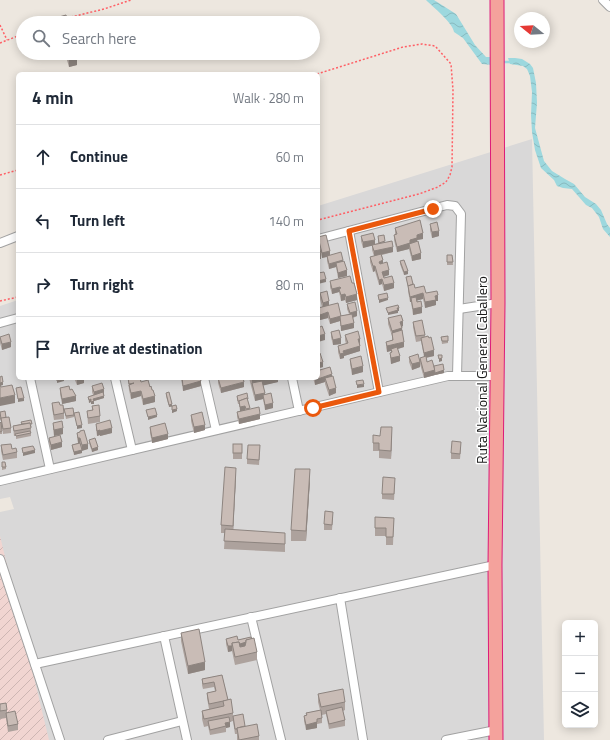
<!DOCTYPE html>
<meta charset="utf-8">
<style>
body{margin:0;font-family:"Titillium Web",sans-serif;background:#f2f2f3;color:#1f2937}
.controls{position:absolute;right:12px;bottom:12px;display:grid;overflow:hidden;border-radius:6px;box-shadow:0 2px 10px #0003}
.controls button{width:36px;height:36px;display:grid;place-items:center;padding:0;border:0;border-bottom:1px solid #e0e1e3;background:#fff;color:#1f2937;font:20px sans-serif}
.compass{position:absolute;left:514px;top:12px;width:36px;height:36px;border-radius:50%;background:#fff;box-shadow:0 2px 10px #0003;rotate:288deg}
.stop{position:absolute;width:12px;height:12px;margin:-9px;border:3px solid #ea580c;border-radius:50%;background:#fff}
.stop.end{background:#ea580c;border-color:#fff;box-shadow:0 1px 4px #0008}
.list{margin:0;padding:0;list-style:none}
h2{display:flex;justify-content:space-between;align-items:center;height:52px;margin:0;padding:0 16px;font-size:17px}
h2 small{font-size:13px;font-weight:400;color:#747a83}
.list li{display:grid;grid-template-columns:26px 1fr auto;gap:12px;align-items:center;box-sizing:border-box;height:64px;padding:0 16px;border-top:1px solid #e0e1e3}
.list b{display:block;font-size:15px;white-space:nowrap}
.list em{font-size:13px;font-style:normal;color:#747a83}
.icon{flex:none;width:22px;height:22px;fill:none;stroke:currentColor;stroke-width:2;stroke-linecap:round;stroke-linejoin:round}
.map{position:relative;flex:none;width:610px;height:740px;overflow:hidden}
.search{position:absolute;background:#fff;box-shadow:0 2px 10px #0003;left:16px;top:16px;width:304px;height:44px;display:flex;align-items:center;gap:10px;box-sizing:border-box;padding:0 14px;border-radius:22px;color:#747a83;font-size:15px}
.panel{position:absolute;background:#fff;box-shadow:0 2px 10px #0003;left:16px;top:72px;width:304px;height:308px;border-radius:6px}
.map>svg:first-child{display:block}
</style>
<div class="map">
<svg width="610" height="740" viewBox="0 0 610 740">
<defs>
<pattern id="military-furrows" width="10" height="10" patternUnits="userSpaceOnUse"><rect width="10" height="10" fill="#f1d5d1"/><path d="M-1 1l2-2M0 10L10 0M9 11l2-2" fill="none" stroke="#ceb6b3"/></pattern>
<pattern id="water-waves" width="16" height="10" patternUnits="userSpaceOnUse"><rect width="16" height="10" fill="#9dd8de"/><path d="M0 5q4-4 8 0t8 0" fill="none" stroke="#87b9be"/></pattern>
</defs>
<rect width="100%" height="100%" fill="#ede7df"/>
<polygon fill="#d9d8d8" points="532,139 544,740 0,740 0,512 14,509 10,497 0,499 0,306 18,300 18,378 318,378 318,206"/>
<polygon fill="url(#military-furrows)" points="0,536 49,740 0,740"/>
<g fill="url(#water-waves)">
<path d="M426,0h8l22,14 19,31 11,12h6v8l-10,-1 -19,-26 -9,-6c-1,-9 -21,-25 -28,-32z"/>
<polygon points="508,58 515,58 522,59 530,64 533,68 536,83 537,103 535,128 544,161 552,171 565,179 574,184 585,197 596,204 601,210 607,224 610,228 610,237 603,229 599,217 592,208 586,205 572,189 563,188 557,186 554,180 541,168 535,150 532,132 531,115 532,92 530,76 527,69 523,66 510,64"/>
</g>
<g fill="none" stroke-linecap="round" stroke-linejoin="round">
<polyline stroke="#9dd8de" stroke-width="2.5" points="501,62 512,62"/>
<g stroke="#a2a2a2" stroke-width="10">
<g id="minor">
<polyline points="603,0 610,7"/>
<polyline points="349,231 379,392"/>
<polyline points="318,239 447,205 455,206 461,214 457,376"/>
<polyline points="0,243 18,236"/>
<polyline points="459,309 498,303"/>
<polyline points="0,323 18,318"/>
<polyline points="30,378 50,469"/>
<polyline points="115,378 132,450"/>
<polyline points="204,378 216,430"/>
<polyline points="292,378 299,411"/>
<polyline points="0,481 448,376 497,376"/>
<polyline points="0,559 60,740"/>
<polyline points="340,598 363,740"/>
<polyline points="251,617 281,740"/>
<polyline points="164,636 187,740"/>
<polyline points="35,664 495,565"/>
<polyline points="108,740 182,721"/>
<polyline points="446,740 496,730"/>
</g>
</g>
<g stroke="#dd1b79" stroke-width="15">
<polyline id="trunk" points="496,740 495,565 498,303 497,0"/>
</g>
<g stroke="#ff5f65" stroke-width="1.5" stroke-dasharray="2 2" stroke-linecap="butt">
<polyline points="67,18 104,9 131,0"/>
<polyline points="52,23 60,20"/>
<polyline points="0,25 7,40"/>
<polyline points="0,43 23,34"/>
<polyline points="317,74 403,47 422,44 435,46 451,64 453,90 452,167 450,175 446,182 438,187 419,194 318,220"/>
<polyline points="0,175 18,170"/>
<polyline points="0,301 18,297"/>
</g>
<use href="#minor" stroke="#fff" stroke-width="8"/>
<use href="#trunk" stroke="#f4a29c" stroke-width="13"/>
</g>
<g fill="#ada29d">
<polygon points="65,53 76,53 77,65 69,67"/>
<polygon points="430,224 439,236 432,238 430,230"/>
<polygon points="395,228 423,239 417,240 421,259 412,261 409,249 397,252 394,240 394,235 395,235"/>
<polygon points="361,236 375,244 378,243 378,236 385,242 393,252 382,255 383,263 389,275 384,277 384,278 394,288 384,291 382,284 379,285 375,271 373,272 370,262 370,257 374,256 372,250 372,245 363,248 361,241"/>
<polygon points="318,237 330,255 343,262 347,276 338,278 336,267 329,269 327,261 327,257 322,258 321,254 321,259 318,243"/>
<polygon points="447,255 452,255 453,265 447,265"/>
<polygon points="400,261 408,274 404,275 400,264"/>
<polygon points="406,277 413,284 415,288 426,293 438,301 436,301 436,305 425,308 423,299 417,300 422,313 413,315 411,302 410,302 408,291 408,287"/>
<polygon points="330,281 357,300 346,303 345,300 341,301 339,292 332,294 330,287"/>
<polygon points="320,293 329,305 341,316 349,314 347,309 347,304 357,316 353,318 354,328 341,331 340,321 330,324 328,318 320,320 318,313 318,308 322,307 320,299"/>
<polygon points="388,318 403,326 402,327 404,347 398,349 400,361 391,364 390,358 390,353 391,352 391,351 387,352 386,347 386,342 392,340 392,336 388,324"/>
<polygon points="413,322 425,335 425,337 434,356 426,358 427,362 444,373 435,375 424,378 420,364 420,367 412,370 409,362 409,357 420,361 420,358 424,357 421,341 416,342 413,327"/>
<polygon points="331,332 341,344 333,345 331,337"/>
<polygon points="345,335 360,344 360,351 344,356 344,358 340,359 338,352 338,346 346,344 345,340"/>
<polygon points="448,336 448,343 442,344 441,337"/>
<polygon points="0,337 11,347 2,350 0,343"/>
<polygon points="318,354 323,367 320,368 320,370 332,376 336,393 329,396 325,384 325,382 315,385 313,378 318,378"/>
<polygon points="350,359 363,372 352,375 350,364"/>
<polygon points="74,378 84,378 84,383 77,385"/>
<polygon points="128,378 140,378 141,382 150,387 155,402 143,405 141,396 131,399 129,390"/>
<polygon points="181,378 200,378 201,386 183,391"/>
<polygon points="218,378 244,387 221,393 218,383"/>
<polygon points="249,378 278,378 278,382 263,385 265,394 273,408 265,410 263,399 255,401"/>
<polygon points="92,386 104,394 104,398 94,401 94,404 91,404 91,402 89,403 88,397 93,395 92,392"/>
<polygon points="60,388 70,390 76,401 62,404 60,394"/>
<polygon points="166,393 172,406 177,411 172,413 172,407 169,407 166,396"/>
<polygon points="237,396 248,401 250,409 260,419 239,424 237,417 237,412 240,411 239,404 238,404 237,399"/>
<polygon points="52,403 60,405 64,413 64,419 54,420 52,408"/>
<polygon points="92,406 100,416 100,422 88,424 87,411 92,410"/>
<polygon points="64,409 74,415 74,417 66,419"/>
<polygon points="0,412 6,417 11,428 11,433 3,434 2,426 2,434 0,434 0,423 1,423 1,421 0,420"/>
<polygon points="191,415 205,430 194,433 191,421"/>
<polygon points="21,422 32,426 31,427 31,436 16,439 16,436 14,436 13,426 21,424"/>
<polygon points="53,423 63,434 54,436 53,429"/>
<polygon points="96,424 112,433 100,436 100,435 97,436 96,429"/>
<polygon points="150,427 168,439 152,443 150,433"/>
<polygon points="77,433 88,449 82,450 82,453 74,455 72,447 72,445 78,443 77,438"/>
<polygon points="380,436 392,436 391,459 379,458 379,451 373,451 373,443"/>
<polygon points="49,438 62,447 51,450 49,443"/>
<polygon points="89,440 98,450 92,452 89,443"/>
<rect x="233" y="444" width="9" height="15"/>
<polygon points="1,445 12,449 17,452 17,458 3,460 1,451"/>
<polygon points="461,447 460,459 451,459 451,453"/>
<polygon points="260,451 259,465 247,464 247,459"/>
<polygon points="2,462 6,467 6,469 2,470"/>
<polygon points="236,476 233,530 285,541 285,552 224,549 225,533 221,533 221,525"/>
<polygon points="310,480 306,541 291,541 291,530"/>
<polygon points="395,483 394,500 382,499 382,494"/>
<polygon points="333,517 332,530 324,530 324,524"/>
<polygon points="375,517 394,518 393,545 386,545 386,536 375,536"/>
<polygon points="181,633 205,670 188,674 181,641"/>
<polygon points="251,637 257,652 257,660 235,665 232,651 228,652 226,644 226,639 238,640"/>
<polygon points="222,675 228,700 233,713 233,716 245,726 259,736 259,740 237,740 237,734 235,734 233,721 230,722 230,727 226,728 226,732 210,735 208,726 204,727 202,719 202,711 209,709 207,698 207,693 215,691 214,687 203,689 202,685 202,679"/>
<polygon points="318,694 345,702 345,710 343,711 345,720 345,726 329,729 326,714 322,715 322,723 317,724 317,728 306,730 304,721 304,716 306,715 306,713 320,710 318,702"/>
<polygon points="0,704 7,710 7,713 18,724 18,730 8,732 6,718 0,719"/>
</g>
<g fill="#8d847f">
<polygon points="77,57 77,65 69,67 69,59"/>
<polygon points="439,231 439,236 432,238 432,232"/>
<polygon points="423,233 423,239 417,240 417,243 409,244 409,249 397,252 397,247 410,240 417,235"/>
<polygon points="375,240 375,245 363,248 363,242"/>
<polygon points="393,247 393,252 374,256 374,251"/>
<polygon points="330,251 330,256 322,258 322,253"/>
<polygon points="321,253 321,259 318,259 318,254"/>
<polygon points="421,253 421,259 412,261 412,256"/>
<polygon points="343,260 343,265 336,263 336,267 329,269 329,264"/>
<polygon points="383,260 383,266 379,267 379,262"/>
<polygon points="373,266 375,266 375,271 373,272"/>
<polygon points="347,270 347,276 338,278 338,273"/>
<polygon points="389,270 389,275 382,277 382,272"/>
<polygon points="408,271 408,274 404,275 404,272"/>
<polygon points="326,279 326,282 318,284 318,281"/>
<polygon points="382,279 382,284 379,285 379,280"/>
<polygon points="394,283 394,288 384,291 384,285"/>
<polygon points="340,287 340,292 339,289 339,292 332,294 332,289"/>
<polygon points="423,293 423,299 412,302 411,298 411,302 410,302 410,297"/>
<polygon points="345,294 345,300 341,301 341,295"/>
<polygon points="357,294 357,300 346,303 346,297"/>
<polygon points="438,295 438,301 436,301 436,305 425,308 425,302 435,296"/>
<polygon points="388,298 388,300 379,303 379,300"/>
<polygon points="329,301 329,306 323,308 323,303"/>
<polygon points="422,307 422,313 413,315 413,309"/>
<polygon points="397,308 399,308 399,311 398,311 398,313 388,315 388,313"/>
<polygon points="357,311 357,316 350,318 350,313"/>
<polygon points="328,312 328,318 320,320 320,315"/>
<polygon points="340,316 340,321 330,324 330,319 341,316"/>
<polygon points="403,321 403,326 400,327 400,322"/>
<polygon points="354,323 354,328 341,331 341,326"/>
<polygon points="402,328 402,333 392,334 392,331"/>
<polygon points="325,334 325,340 318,342 318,336"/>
<polygon points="341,338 341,344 333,345 333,340"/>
<polygon points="358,339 360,339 360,344 358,345"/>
<polygon points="11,342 11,347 2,350 2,344"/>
<polygon points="404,342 404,347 387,352 387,346"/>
<polygon points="360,346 360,351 344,356 344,358 340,359 340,354 343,351"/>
<polygon points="434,350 434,356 424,358 424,353"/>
<polygon points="400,356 400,361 391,364 391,358"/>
<polygon points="442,358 442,361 439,362 439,359"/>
<polygon points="323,362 323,367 318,368 318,363"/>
<polygon points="420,362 420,367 412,370 412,364"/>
<polygon points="363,366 363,372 352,375 352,369"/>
<polygon points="435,370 435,375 424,378 424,373"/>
<polygon points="444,370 444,373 435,375 435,373"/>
<polygon points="332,374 332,380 325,378 325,382 315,385 315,380"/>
<polygon points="84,378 84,383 77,385 77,380"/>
<polygon points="172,378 178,378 178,379 172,380"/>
<polygon points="261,378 278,378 278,382 253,388 252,383 252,388 252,380"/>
<polygon points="64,379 64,381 57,383 57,381"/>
<polygon points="201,381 201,386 183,391 183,386"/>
<polygon points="3,382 3,385 0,386 0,383"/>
<polygon points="244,382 244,387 221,393 221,388"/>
<polygon points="364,384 364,387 357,388 357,385"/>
<polygon points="336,388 336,393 329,396 329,390"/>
<polygon points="104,389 104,394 94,397 94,392"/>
<polygon points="141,391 141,396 131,399 131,393"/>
<polygon points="265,393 265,398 263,395 263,399 255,401 255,395"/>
<polygon points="15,395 15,403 0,406 0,398"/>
<polygon points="76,396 76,401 62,404 62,399"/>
<polygon points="104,396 104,398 94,401 94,404 91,404 91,402 93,399"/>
<polygon points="155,396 155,402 143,405 143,399"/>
<polygon points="24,398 24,401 18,402 18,399"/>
<polygon points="91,399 91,402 89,403 89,400"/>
<polygon points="273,403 273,408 265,410 265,405"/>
<polygon points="172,404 172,406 169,407 169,405"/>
<polygon points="245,406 245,411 240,412 240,407"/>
<polygon points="177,409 177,411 172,413 172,410"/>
<polygon points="260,414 260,419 239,424 239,419"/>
<polygon points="157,415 157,417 148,420 148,417"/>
<polygon points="82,425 82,428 77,429 77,426"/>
<polygon points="205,425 205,430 194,433 194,427"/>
<polygon points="392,427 392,436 391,459 391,451"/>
<polygon points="63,428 63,434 54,436 54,430"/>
<polygon points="112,428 112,433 100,436 100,431"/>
<polygon points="100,430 100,435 97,436 97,431"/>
<polygon points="168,434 168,439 152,443 152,438"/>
<polygon points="78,438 80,438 80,443 78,444"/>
<polygon points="62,442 62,447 51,450 51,445"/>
<polygon points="88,444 88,449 82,451 82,445"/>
<polygon points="98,447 98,450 92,452 92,449"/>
<polygon points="35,450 35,453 23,456 23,453"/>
<polygon points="82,450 82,453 74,455 74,452"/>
<polygon points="236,468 236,476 233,534 233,526"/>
<polygon points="310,469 310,480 306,541 306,531"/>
<polygon points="246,642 246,648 233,645"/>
<polygon points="228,646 232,646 232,651 228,652"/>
<polygon points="205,662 205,670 188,674 188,666"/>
<polygon points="230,722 230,727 226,728 225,723"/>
<polygon points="317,722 317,728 306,730 306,725"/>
</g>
<g fill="#c9bcb6" stroke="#8d847f">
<polygon points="66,15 68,23 60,23 59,17"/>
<polygon points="67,53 76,53 77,57 69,59"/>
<polygon points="420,220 423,233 417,235 417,238 410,240 410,243 397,247 394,235 397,234 395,228"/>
<polygon points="437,222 439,231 432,232 430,224"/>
<polygon points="373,233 375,240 363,242 361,236"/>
<polygon points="326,235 330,251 322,253 318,237"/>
<polygon points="384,235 385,241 379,243 378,236"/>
<polygon points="392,241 393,247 374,251 372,245"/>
<polygon points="418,241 421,253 412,256 409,244"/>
<polygon points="318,244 321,253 318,254"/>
<polygon points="341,252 343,260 329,264 327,256"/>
<polygon points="381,254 383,260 379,262 380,264 387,262 389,270 382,272 384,278 392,276 394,283 384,285 382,279 379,280 375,266 373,266 370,257"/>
<polygon points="447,255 452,255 453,262 447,262"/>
<polygon points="404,260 408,271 404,272 400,261"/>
<polygon points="344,261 347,270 338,273 336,263"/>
<polygon points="324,272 326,279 318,281 318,273"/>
<polygon points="350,276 352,283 354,283 357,294 346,297 345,294 341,295 339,289 341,288 340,287 332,289 330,281"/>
<polygon points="411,276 413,284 408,286 406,277"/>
<polygon points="414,284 415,288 424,286 426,293 437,291 438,295 435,296 436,300 425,302 423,293 410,297 408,286"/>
<polygon points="327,291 329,301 323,303 320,293"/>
<polygon points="387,293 388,298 379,300 378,295"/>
<polygon points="416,297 417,302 421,301 422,307 413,309 411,298"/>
<polygon points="355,302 357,311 350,313 347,304"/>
<polygon points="338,303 341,316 330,319 328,312 320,315 318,308"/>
<polygon points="398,305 399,308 397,308 398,310 388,313 386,308"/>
<polygon points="352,314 354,323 341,326 340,316"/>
<polygon points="401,315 403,321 400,322 402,328 392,331 388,318"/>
<polygon points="422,320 425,335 416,336 413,322"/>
<polygon points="322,326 325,334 318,336 318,328"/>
<polygon points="339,330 341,338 333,340 331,332"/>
<polygon points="402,330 404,342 387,346 386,342 393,340 392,333"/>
<polygon points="358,331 360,339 358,339 360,346 343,351 344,353 340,354 338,346 348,343 345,335"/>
<polygon points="9,334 11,342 2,344 0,337"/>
<polygon points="428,336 429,338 431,337 434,350 424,353 421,338"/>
<polygon points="448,336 448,341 442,341 441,337"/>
<polygon points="397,347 400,356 391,358 390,353 392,352 391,349"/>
<polygon points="320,353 323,362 318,363 318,354"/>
<polygon points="418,354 420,362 412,364 409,357"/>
<polygon points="438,355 442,355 442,358 439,359"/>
<polygon points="361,356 363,366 352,369 350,359"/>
<polygon points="426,356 427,362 432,360 435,370 424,373 420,358"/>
<polygon points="443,364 444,370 435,373 434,366"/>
<polygon points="319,367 320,370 330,367 332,374 315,380 314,378 318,378 318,368"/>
<polygon points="2,376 3,382 0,383 0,377"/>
<polygon points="333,376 336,388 329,390 325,378"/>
<polygon points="57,378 64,378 64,379 57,381"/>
<polygon points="76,378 83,378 77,380"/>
<polygon points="128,378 140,378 141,382 148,380 150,387 151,386 152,390 153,390 155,396 143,399 141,391 131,393 129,385 134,383 129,384"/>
<polygon points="182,378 200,378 201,381 183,386"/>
<polygon points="218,378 243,378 244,382 221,388"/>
<polygon points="251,378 261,378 252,380"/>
<polygon points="363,380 364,384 357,385 356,381"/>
<polygon points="262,381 265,393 255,395 252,383"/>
<polygon points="102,383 104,389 94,392 92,386"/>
<polygon points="0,385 1,387 12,385 15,395 0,398"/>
<polygon points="69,386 70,390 72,389 76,396 62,399 60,388"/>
<polygon points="21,387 24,398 18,399 16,388"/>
<polygon points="103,392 104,396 93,399 94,401 91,402 91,399 89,400 88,397"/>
<polygon points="169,392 172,404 169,405 166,393"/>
<polygon points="247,393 248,399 247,398 239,401 238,401 237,396"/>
<polygon points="271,393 273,403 265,405 263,395"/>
<polygon points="247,398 250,408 246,409 245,406 240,407 239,401"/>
<polygon points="59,402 60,405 63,405 64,413 54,415 52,403"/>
<polygon points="99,405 100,416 88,418 87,411 93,410 92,406"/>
<polygon points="176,405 177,409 172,410 172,406"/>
<polygon points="259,407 260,414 239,419 237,412"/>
<polygon points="73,408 74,415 66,416 64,409"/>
<polygon points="155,408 157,415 148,417 146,410"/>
<polygon points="5,411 6,417 1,419 0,412"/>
<polygon points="79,412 82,425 77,426 74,413"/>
<polygon points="202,412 205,425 194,427 191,415"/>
<polygon points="9,417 11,428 3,429 1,418"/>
<polygon points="31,420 32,424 30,424 30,423 22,424 21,422"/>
<polygon points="110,420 112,428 100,431 100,430 97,431 96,424"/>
<polygon points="62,421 63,428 54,430 53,423"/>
<polygon points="1,422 2,431 0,432 0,423"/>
<polygon points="30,423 31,428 14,431 13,426"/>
<polygon points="165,423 168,434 152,438 150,427"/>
<polygon points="381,427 392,427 391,451 379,450 379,443 373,443 373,435 380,436"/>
<polygon points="84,430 88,444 82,445 80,438 78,438 77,433 80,432 80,431"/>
<polygon points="30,431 31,433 16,436 15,434"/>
<polygon points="60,435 62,442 51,445 49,438"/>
<polygon points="95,438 98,447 92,449 89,440"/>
<polygon points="452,441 461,442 460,454 451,453"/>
<polygon points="80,443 82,450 74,452 72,445"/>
<polygon points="11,444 12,449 16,448 17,452 3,455 1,445"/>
<rect x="233" y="444" width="9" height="9"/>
<polygon points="248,445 260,445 259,460 247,459"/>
<polygon points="33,446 35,450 23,453 22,448"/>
<polygon points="2,462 5,462 6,467 2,467"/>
<polygon points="225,467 236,468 233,526 221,525"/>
<polygon points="295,469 310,469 306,531 291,530"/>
<polygon points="383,477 395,478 394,494 382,494"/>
<polygon points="325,511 333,512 332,525 324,524"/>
<polygon points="375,517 394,518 393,537 386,537 386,528 375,528"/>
<polygon points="225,529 285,533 285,544 224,541"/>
<polygon points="199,629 205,662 188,666 181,633"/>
<polygon points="237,636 238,640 251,637 252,639 246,640 246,642 240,644 239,642 232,643 232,646 228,646 226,639"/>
<polygon points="254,638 257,652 235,657 232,643 239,642 240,647 245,646 246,642 246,640"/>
<polygon points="222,675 228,700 209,704 207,693 216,691 214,682 203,684 202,679"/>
<polygon points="343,689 345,702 321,707 318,694"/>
<polygon points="231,699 233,713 204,719 202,711 224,706 223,701"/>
<polygon points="6,703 7,710 0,711 0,704"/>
<polygon points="342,707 345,720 329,724 326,711"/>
<polygon points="321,710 322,718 317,719 317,722 306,725 304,716 307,715 306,713"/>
<polygon points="15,711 18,724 8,726 6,713"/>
<polygon points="243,714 245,726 237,728 237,729 235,729 233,716"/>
<polygon points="229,717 230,722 225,723 226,726 210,730 208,721"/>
<polygon points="257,724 259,736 239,740 237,728"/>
</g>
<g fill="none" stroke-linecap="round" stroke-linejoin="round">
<polyline stroke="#ea580c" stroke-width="5" points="313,408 379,392 349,231 433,209"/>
</g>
<g text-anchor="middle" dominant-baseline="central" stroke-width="3" stroke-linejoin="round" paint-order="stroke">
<g font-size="14" fill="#1b1b1b" stroke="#fff">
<text transform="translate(481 370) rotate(-90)">Ruta Nacional General Caballero</text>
</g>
</g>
</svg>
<div class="controls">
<button>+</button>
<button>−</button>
<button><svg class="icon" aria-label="layers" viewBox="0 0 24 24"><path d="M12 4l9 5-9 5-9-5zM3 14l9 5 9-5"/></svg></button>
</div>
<svg class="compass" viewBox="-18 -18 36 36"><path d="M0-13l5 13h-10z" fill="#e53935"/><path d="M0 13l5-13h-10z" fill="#747a83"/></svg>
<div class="stop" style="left:313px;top:408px"></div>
<div class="stop end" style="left:433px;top:209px"></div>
<div class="search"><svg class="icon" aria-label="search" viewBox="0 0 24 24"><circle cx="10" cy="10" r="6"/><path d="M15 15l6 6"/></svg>Search here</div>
<section class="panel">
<h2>4 min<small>Walk · 280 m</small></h2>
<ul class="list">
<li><svg class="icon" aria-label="ahead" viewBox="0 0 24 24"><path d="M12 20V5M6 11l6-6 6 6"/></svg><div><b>Continue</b></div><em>60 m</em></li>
<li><svg class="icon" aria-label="left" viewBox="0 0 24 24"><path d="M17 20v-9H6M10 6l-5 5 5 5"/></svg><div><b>Turn left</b></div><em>140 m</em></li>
<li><svg class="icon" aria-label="right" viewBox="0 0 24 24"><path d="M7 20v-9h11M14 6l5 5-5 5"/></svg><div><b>Turn right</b></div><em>80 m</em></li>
<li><svg class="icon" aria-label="arrive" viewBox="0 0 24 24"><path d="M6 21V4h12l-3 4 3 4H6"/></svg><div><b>Arrive at destination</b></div></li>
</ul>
</section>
</div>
